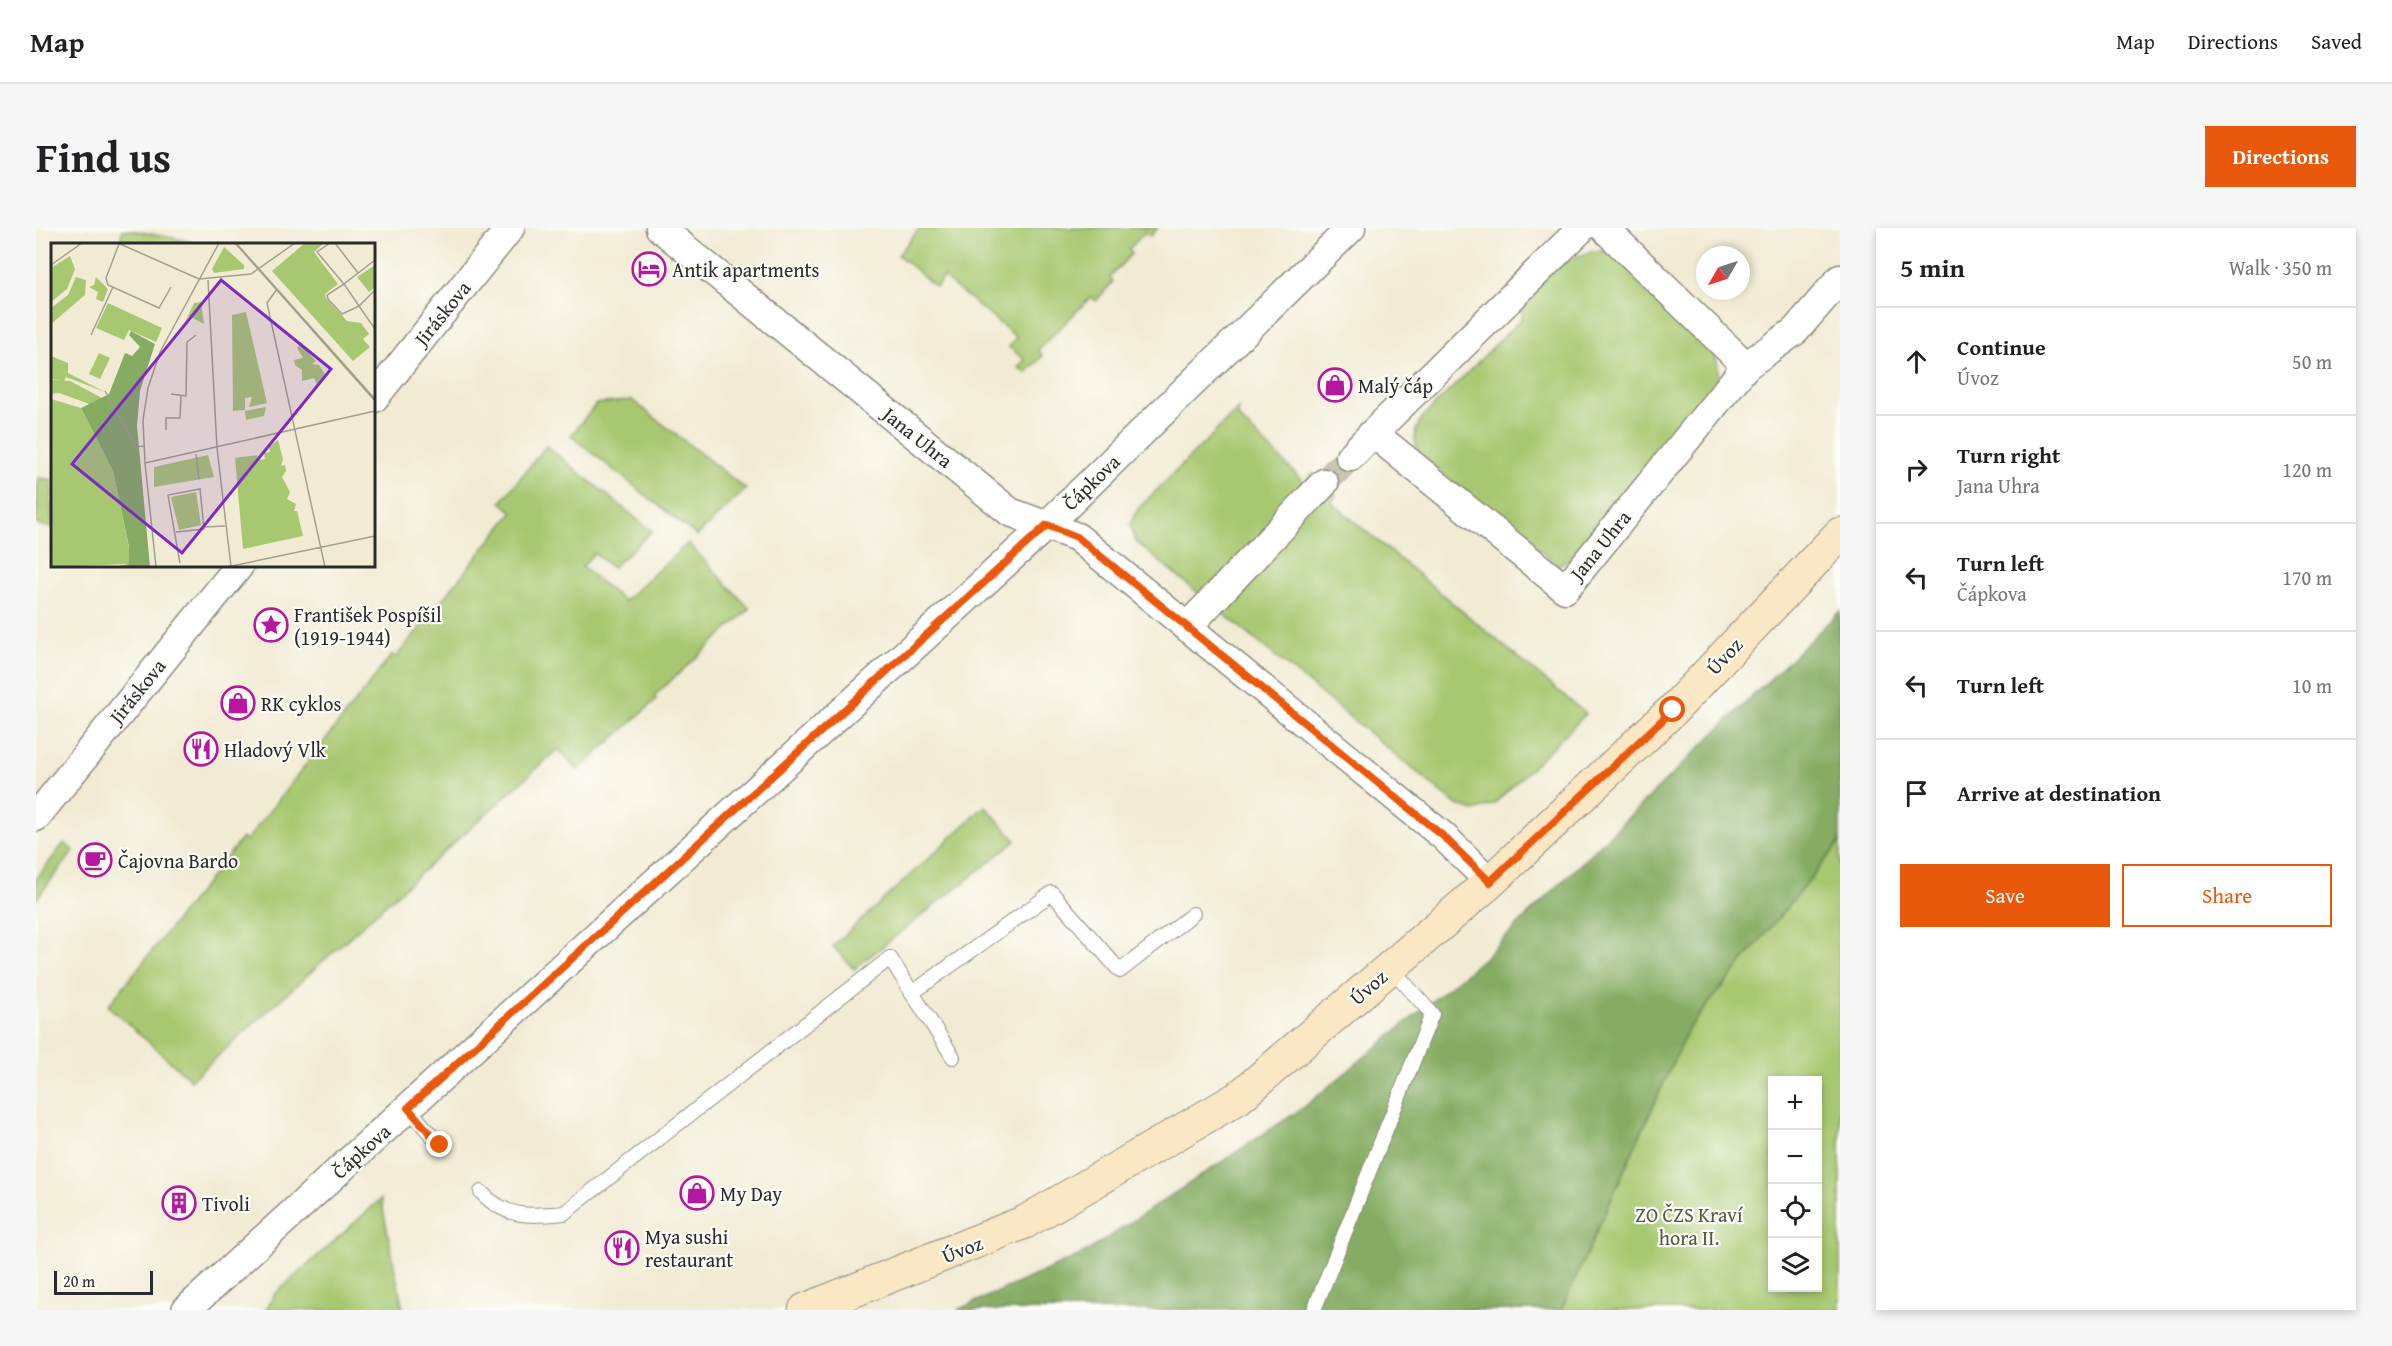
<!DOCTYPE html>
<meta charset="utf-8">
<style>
body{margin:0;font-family:"Gentium Book Plus",serif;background:#f6f6f6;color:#202124}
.controls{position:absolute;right:18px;bottom:18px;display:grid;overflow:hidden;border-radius:0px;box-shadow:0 3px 9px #0003}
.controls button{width:54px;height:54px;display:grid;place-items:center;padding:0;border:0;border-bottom:2px solid #e0e0e0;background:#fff;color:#202124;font:30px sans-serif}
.compass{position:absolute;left:1660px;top:18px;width:54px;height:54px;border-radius:50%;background:#fff;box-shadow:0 3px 9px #0003;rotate:231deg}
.scale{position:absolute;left:18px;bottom:15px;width:99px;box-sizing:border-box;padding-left:6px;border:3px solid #2b2b2b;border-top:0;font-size:16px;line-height:21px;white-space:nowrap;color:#2b2b2b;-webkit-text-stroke:4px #fdfcf7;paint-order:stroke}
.stop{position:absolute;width:18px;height:18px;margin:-14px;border:4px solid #ea580c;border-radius:50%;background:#fff}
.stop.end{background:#ea580c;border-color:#fff;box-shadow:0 2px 6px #0008}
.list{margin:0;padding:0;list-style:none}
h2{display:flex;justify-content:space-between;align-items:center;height:78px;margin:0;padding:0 24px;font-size:26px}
h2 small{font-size:20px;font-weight:400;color:#757577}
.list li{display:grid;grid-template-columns:39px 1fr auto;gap:18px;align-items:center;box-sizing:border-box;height:108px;padding:0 24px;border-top:2px solid #e0e0e0}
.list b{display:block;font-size:22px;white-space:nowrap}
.list p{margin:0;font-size:20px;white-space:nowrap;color:#757577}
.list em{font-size:20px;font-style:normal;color:#757577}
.actions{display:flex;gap:12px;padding:18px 24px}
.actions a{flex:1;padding:14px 0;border:2px solid #ea580c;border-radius:0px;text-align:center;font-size:21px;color:#ea580c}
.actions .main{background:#ea580c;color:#fff}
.icon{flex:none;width:33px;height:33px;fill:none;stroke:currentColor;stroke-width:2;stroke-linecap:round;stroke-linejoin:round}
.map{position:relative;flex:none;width:1804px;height:1082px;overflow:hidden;border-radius:0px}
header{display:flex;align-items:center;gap:36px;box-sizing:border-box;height:84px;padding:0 30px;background:#fff;border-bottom:2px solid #e0e0e0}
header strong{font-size:28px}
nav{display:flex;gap:33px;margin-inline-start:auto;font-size:21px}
.intro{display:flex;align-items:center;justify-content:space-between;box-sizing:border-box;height:144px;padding:0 36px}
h1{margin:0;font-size:42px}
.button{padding:15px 27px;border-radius:0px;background:#ea580c;color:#fff;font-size:21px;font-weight:700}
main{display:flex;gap:36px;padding:0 36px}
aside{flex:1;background:#fff;border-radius:0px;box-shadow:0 3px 9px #0003}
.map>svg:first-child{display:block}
</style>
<header>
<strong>Map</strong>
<nav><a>Map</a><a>Directions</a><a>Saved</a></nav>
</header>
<div class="intro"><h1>Find us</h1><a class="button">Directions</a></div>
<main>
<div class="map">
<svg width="1804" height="1082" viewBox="0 0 1804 1082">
<rect width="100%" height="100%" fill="#fdfcf7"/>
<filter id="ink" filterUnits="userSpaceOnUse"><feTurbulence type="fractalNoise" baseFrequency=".0167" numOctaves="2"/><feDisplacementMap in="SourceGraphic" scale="12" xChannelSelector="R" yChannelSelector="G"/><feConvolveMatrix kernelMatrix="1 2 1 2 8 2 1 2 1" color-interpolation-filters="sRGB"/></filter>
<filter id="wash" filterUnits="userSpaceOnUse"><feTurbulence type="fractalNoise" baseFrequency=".008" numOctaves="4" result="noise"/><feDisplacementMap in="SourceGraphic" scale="24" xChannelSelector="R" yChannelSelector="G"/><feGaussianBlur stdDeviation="1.35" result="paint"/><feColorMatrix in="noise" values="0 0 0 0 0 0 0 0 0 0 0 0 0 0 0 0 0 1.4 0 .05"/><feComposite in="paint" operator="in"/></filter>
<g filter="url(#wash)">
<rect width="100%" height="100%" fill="#f2ebd4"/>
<g fill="#a7c870" stroke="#697a4e" stroke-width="1.5" fill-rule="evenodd">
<polygon points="884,0 1122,0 1114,8 1109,4 1093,21 1096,25 1074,49 1077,54 1060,73 1055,69 1002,122 1007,128 990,145 982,139 989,132 973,119 980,109 907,49 900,59 862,27"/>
<polygon points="86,2 94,2 154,13 153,16 84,16"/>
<path d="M1565,22l12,3c22,21 95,80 103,105 3,9 3,18 1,27l-140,170 -19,10 -139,-111c-6,-15 -6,-23 4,-37l99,-99v-15c26,-26 41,-48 79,-53z"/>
<polygon points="596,172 710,261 661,308 535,208 560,176"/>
<polygon points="1202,181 1202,189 1268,254 1277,245 1300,267 1295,274 1550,486 1458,576 1438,583 1421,577 1100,314 1094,296 1102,281"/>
<polygon points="510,218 616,303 576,340 558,325 546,339 588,373 652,315 714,381 619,467 620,472 542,542 522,521 155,852 72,778 206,610 210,613 356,427 360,429 477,284 465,274"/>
<polygon points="2,250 16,252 16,300 0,296"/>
<polygon points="949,578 980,613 818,741 797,718"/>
<path d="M1804,614v468h-279l127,-281zM1736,852h46v208h-46z"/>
<polygon points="28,615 38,623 0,671 0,651"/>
<polygon points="345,971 367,1082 230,1082 238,1067"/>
</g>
<polygon fill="#85ac62" stroke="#586c46" stroke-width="1.5" points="1804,383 1804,614 1652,801 1525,1082 921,1082 1047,1026 1268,879 1447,731"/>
</g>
<g filter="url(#ink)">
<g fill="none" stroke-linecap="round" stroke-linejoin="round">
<polyline stroke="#cac5b2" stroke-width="28" stroke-dasharray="28 14" stroke-linecap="butt" points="1288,255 1314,229"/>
<g stroke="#8e8b80" stroke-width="16">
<g id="service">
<polyline points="876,765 1016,665 1084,743 1157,686"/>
<polyline points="372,880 404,917"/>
<path d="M445,964c25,27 50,24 83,21l326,-255 63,99"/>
<polyline points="1278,1082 1396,786 1355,740"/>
</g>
</g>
<g stroke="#8e8b80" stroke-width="31">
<g id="minor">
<polyline points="624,0 974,284 1041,309 1407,608 1454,654"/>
<polyline points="1546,0 1337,205 1529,361 1710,138 1759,103 1804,51"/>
<polyline points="1568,0 1710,138"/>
<polyline points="338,170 474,0"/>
<polyline points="1314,229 1337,205"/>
<polyline points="1151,399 1288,255"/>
<polyline points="0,589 203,338"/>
<polyline points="150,1082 1011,297 1315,0"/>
</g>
</g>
<g stroke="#8e8b80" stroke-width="35">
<polyline id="secondary" points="769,1082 989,994 1202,870 1454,654 1637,482 1804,306"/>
</g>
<use href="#service" stroke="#fff" stroke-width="14"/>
<use href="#minor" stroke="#fff" stroke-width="28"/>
<use href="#secondary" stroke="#fae7c3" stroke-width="33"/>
</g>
</g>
<g fill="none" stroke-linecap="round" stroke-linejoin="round" filter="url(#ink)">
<polyline stroke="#ea580c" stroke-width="8" points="404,917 372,880 1011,297 1041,309 1407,608 1454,654 1637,482"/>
</g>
<defs>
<g id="hotel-ring" transform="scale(1.725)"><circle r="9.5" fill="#fdfcf7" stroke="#b5179e" stroke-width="1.5"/><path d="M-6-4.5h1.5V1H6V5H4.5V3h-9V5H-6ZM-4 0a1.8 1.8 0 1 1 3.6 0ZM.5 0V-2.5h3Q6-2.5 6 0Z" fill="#b5179e"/></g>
<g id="shop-ring" transform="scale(1.725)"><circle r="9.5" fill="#fdfcf7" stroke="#b5179e" stroke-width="1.5"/><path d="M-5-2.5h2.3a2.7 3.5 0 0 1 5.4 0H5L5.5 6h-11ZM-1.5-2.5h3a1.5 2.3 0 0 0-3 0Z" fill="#b5179e"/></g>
<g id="sight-ring" transform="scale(1.725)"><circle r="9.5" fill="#fdfcf7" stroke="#b5179e" stroke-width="1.5"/><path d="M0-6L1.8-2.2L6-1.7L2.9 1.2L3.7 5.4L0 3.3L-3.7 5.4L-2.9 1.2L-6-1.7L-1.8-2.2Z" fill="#b5179e"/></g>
<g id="restaurant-ring" transform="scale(1.725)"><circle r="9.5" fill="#fdfcf7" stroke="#b5179e" stroke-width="1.5"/><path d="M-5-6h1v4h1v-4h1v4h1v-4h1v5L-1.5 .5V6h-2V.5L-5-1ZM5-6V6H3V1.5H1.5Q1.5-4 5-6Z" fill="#b5179e"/></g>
<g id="cafe-ring" transform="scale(1.725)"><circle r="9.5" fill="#fdfcf7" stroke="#b5179e" stroke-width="1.5"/><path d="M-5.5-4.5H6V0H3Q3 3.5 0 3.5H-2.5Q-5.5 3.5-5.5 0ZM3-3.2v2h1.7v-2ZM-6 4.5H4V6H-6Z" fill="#b5179e"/></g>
<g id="building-ring" transform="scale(1.725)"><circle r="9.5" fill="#fdfcf7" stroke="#b5179e" stroke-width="1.5"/><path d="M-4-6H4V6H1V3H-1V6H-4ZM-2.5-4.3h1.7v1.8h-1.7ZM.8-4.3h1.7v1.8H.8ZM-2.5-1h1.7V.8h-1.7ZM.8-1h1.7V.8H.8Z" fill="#b5179e"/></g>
</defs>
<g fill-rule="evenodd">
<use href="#hotel-ring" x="613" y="41"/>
<use href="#shop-ring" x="1299" y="157"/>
<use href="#sight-ring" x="235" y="397"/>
<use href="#shop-ring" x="202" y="475"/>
<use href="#restaurant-ring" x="165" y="521"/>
<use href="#cafe-ring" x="59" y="632"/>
<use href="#shop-ring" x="661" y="965"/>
<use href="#building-ring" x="143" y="975"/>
<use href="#restaurant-ring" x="586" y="1020"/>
</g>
<g text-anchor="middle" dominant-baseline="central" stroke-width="4.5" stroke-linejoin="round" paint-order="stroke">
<g font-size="20" fill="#2b2b2b" stroke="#fdfcf7" text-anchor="start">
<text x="636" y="41">Antik apartments</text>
<text x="1322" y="157">Malý čáp</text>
<text x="258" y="386">František Pospíšil<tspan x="258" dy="23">(1919-1944)</tspan></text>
<text x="225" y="475">RK cyklos</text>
<text x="188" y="521">Hladový Vlk</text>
<text x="82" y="632">Čajovna Bardo</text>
<text x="684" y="965">My Day</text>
<text x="166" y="975">Tivoli</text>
<text x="609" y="1008">Mya sushi<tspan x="609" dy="23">restaurant</tspan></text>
</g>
<g font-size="20" fill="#2b2b2b" stroke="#fdfcf7">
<text transform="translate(406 85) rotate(-51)">Jiráskova</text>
<text transform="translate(882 209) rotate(39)">Jana Uhra</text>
<text transform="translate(1055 254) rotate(-44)">Čápkova</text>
<text transform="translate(1564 317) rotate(-51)">Jana Uhra</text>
<text transform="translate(1688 428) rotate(-47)">Úvoz</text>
<text transform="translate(101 463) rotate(-51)">Jiráskova</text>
<text transform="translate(1332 759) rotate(-41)">Úvoz</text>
<text transform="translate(325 923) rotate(-42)">Čápkova</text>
<text transform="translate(926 1021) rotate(-21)">Úvoz</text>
</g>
<g font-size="20" fill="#505a40" stroke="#fdfcf7">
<text x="1653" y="986">ZO ČZS Kraví<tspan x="1653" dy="23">hora II.</tspan></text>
</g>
</g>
<g transform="translate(15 15)">
<rect width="324" height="324" fill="#f2ebd4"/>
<path d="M254,0h19l-10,9 24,32 -13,10 1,4 21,23 14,2 8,11 -6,5 7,8 -17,14 -81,-90zM173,4l20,18v4l-30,4 -2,-4zM19,13l5,13 -8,20 -16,13v-34zM324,22v22l-6,5 -12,-15zM25,34l10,3 -1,15 -34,29v-16l17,-13zM45,34l12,12 -5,13 -7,-3 2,-7 -9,-5 5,-2zM150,59l3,22 -15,-8 -5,8 10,-21zM57,60l54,25 -6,14 -27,-12 -5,10 -28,-12zM195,69l21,91 -18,4 3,-10 -7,1v12l-12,1 -1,-96zM250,101l15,17 -4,3 7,1 6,9 -8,10 -3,-6 -12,3v-11l-7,-5 -1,-5 9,-2 -6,-10zM48,110l11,5 -10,21 -11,-5zM0,113l17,7v10l37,19 -39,-15 -2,4 -13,-2zM0,137l19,1 32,17 -10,7 -33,-12 -8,1zM0,156l30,9 32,63 18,87 -2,6 -78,3zM215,164l-2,9 -18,4 -1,-9zM227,197l5,19 -2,7 4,-1 1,6 -4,6 8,15 -3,7 9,5 -2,7h3l6,25 -60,13 -8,-91 22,-3 2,5 6,-1 -1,-6 6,-1 -1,-5zM157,212l6,22 -60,10v-20zM145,249l5,33 -22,5 -8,-33z" fill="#a7c870"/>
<path d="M80,88l24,13 -15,47 -3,35 13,141h-36l15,-3v-17l-16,-76 -32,-63 28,-14 16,-41 7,3 8,-9 -11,-12z" fill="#85ac62"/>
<path fill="none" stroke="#a29e90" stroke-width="1.5" d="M67,0l81,36M184,0l140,158M185,0l139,156M279,0l-13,9 27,32 -17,11 1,4 14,15 17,-8 16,23M284,0l23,30M68,1l-13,34 2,7 51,23 12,-21M324,17l-31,24 15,22 16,-16M0,22l31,-22M148,36l52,-5 44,-31M157,37l9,168 14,119M226,46l-10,14 58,264M40,92l22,-48M54,148l31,56 8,-1M120,151l15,2 1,-54 9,-7M115,187v-12h14l1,-23M145,211l3,25M94,220l230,-52M153,284l21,-1M125,289l28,-3 -4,-40 -32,6 12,68M105,324l-11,-104 -2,-43 5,-32 12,-36 59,-109M176,324l148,-31"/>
<path fill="#7b2cbf" fill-opacity="0.15" stroke="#7b2cbf" stroke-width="3" d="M170,37l110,89 -149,184 -110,-89z"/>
<rect width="324" height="324" fill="none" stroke="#2b2b2b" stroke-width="3"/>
</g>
</svg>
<div class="controls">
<button>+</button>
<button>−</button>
<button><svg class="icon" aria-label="locate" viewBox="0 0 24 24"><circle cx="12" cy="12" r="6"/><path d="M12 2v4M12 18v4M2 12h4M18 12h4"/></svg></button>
<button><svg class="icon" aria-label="layers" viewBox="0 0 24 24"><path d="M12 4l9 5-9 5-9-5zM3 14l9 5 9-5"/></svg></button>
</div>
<svg class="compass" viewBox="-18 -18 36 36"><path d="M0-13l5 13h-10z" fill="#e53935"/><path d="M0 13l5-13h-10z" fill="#757577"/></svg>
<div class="scale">20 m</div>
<div class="stop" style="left:1637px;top:482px"></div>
<div class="stop end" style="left:404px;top:917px"></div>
</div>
<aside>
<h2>5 min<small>Walk · 350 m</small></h2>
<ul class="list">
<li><svg class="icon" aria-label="ahead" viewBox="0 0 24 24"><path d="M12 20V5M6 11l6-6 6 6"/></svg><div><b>Continue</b><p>Úvoz</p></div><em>50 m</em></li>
<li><svg class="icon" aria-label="right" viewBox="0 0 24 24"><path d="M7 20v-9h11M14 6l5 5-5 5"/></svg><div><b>Turn right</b><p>Jana Uhra</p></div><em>120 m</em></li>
<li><svg class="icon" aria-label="left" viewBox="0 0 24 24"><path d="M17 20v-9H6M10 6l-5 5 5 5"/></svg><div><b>Turn left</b><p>Čápkova</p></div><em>170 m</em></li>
<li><svg class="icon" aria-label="left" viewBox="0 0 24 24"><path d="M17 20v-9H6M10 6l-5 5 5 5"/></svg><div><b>Turn left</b></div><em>10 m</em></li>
<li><svg class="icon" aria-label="arrive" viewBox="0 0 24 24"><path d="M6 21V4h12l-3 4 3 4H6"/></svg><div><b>Arrive at destination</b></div></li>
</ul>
<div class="actions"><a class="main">Save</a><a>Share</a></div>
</aside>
</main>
